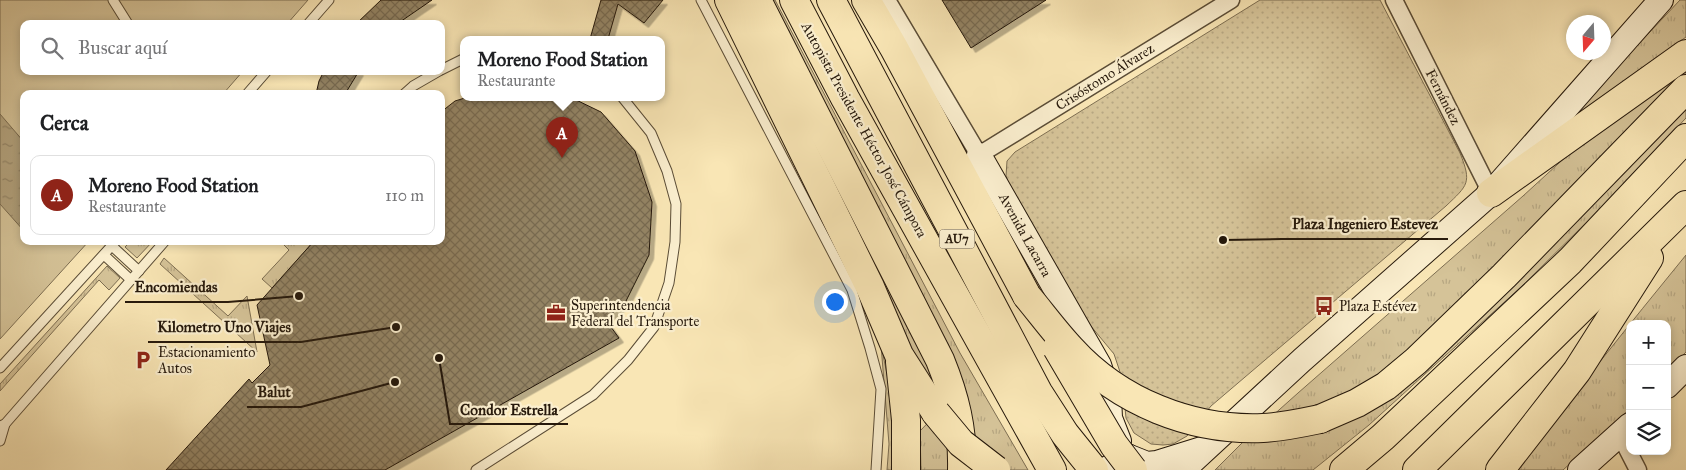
<!DOCTYPE html>
<html lang="es">
<meta charset="utf-8">
<style>
body{margin:0;font-family:"IM FELL Great Primer",serif;background:#f6f6f6;color:#202124}
.controls{position:absolute;right:15px;bottom:15px;display:grid;overflow:hidden;border-radius:10px;box-shadow:0 2px 8px #0003}
.controls button{width:45px;height:45px;display:grid;place-items:center;padding:0;border:0;border-bottom:1px solid #e0e0e0;background:#fff;color:#202124;font:25px sans-serif}
.compass{position:absolute;left:1566px;top:15px;width:45px;height:45px;border-radius:50%;background:#fff;box-shadow:0 2px 8px #0003;rotate:199deg}
.you{position:absolute;left:834px;top:301px;width:18px;height:18px;margin:-12px;border:4px solid #fff;border-radius:50%;background:#1a73e8;box-shadow:0 0 0 8px #1a73e833}
.badge{display:grid;place-items:center;width:32px;height:32px;border-radius:50%;background:#8f2418;color:#fff;font-size:16px;font-weight:700}
.pin{position:absolute;translate:-50% -41px;filter:drop-shadow(0 1px 2px #0008)}
.pin::after{content:'';position:absolute;top:26px;width:18px;height:15px;background:inherit;clip-path:polygon(0 0,100% 0,50% 100%)}
.popup{position:absolute;left:460px;top:36px;width:205px;height:65px;box-sizing:border-box;display:grid;place-content:center;border-radius:10px;background:#fff;filter:drop-shadow(0 1px 4px #0005);font-size:16px;white-space:nowrap;color:#757577}
.popup b{font-size:19px;color:#202124}
.popup::after{content:'';position:absolute;left:50%;top:100%;margin-left:-10px;border:10px solid transparent;border-top-color:#fff}
.list{margin:0;padding:0;list-style:none}
h2{display:flex;justify-content:space-between;align-items:center;height:65px;margin:0;padding:0 20px;font-size:21px}
h2 small{font-size:16px;font-weight:400;color:#757577}
.list li{display:grid;grid-template-columns:32px 1fr auto;gap:15px;align-items:center;box-sizing:border-box;height:80px;margin:0 10px 10px;padding:0 10px;border:1px solid #e0e0e0;border-radius:10px}
.list b{display:block;font-size:19px;white-space:nowrap}
.list p{margin:0;font-size:16px;white-space:nowrap;color:#757577}
.list em{font-size:16px;font-style:normal;color:#757577}
.icon{flex:none;width:28px;height:28px;fill:none;stroke:currentColor;stroke-width:2;stroke-linecap:round;stroke-linejoin:round}
.map{position:relative;flex:none;width:1686px;height:470px;overflow:hidden}
.search{position:absolute;background:#fff;box-shadow:0 2px 8px #0003;left:20px;top:20px;width:425px;height:55px;display:flex;align-items:center;gap:12px;box-sizing:border-box;padding:0 18px;border-radius:10px;color:#757577;font-size:19px}
.panel{position:absolute;background:#fff;box-shadow:0 2px 8px #0003;left:20px;top:90px;width:425px;height:155px;border-radius:10px}
.map>svg:first-child{display:block}
</style>
<div class="map">
<svg width="1686" height="470" viewBox="0 0 1686 470">
<defs>
<pattern id="grass-tufts" width="24" height="20" patternUnits="userSpaceOnUse" patternTransform="scale(1.25)"><rect width="24" height="20" fill="#d5c398"/><path d="M3 7l-1-3M5 7V3M7 7l1-3M15 17l-1-3M17 17v-4M19 17l1-3" fill="none" stroke="#b7a782"/></pattern>
<pattern id="park-dots" width="8" height="8" patternUnits="userSpaceOnUse" patternTransform="scale(1.25)"><rect width="8" height="8" fill="#d5c398"/><path d="M2 2h.1M6 6h.1" fill="none" stroke="#b7a782" stroke-width="1.8" stroke-linecap="round"/></pattern>
<pattern id="water-ripples" width="26" height="14" patternUnits="userSpaceOnUse" patternTransform="scale(1.25)"><rect width="26" height="14" fill="#b1a07b"/><path d="M2 4q2-2 4 0t4 0M15 11q2-2 4 0t4 0" fill="none" stroke="#908163"/></pattern>
<pattern id="building-cross-hatch" width="8" height="8" patternUnits="userSpaceOnUse" patternTransform="scale(1.25)"><rect width="8" height="8" fill="#938363"/><path d="M0 0l8 8M0 8l8-8" fill="none" stroke="#786a50"/></pattern>
<filter id="shadow"><feDropShadow dx="4.5" dy="4.5" stdDeviation="0" flood-color="#0004"/></filter>
</defs>
<rect width="100%" height="100%" fill="#f9e6b5"/>
<filter id="stains"><feTurbulence type="fractalNoise" baseFrequency=".004" numOctaves="4"/><feColorMatrix values="0 0 0 0 .2 0 0 0 0 .09 0 0 0 0 .02 0 0 0 .5 -.17"/></filter>
<radialGradient id="worn" r=".72"><stop offset=".6" stop-color="#630" stop-opacity="0"/><stop offset="1" stop-color="#630" stop-opacity=".3"/></radialGradient>
<g fill="url(#grass-tufts)" stroke="#7d6e52">
<polygon points="748,0 944,391 953,470 921,470 920,431 944,406 908,342 782,85"/>
<polygon points="764,0 775,0 960,353 1028,470 969,470 971,444"/>
<polygon points="1680,0 1686,0 1686,37 1610,91 1554,134"/>
<polygon points="1686,63 1686,74 1594,171 1446,314 1325,427 1686,106 1686,118 1594,215 1521,287 1369,425 1313,470 1215,470 1242,443 1298,393 1523,196 1582,142"/>
<polygon points="131,241 153,241 137,258 125,247"/>
<polygon points="280,241 314,241 272,288 262,279 289,250"/>
<path d="M1686,255v97l-19,19v-47h-37v85l-67,61h-47c55,-73 112,-144 170,-215z"/>
<polygon points="164,258 228,316 247,296 257,352 160,264"/>
<polygon points="107,266 120,278 109,290 99,280 0,391 0,384"/>
<polygon points="881,345 889,384 896,426 896,470 887,470 889,444"/>
</g>
<path fill="url(#park-dots)" stroke="#7d6e52" d="M1260,0h120l80,153c12,30 8,32 -14,53l-235,200 -24,30 -14,8 -10,1 -12,-1 -17,-11 -8,-15 -4,-40 -8,-24 -29,-35 -76,-133 -3,-10 1,-15 8,-9z"/>
<polygon fill="#d5c398" stroke="#7d6e52" points="0,0 308,0 287,24 24,24 24,71 243,71 223,94 24,94 24,241 89,241 0,339"/>
<polygon fill="url(#water-ripples)" stroke="#796a4e" points="0,114 24,142 24,231 0,204"/>
<g fill="url(#building-cross-hatch)" stroke="#25180b" filter="url(#shadow)">
<polygon points="381,0 432,0 397,24 356,24"/>
<polygon points="601,0 663,0 644,23 618,4 608,39 590,39"/>
<polygon points="942,0 1046,0 971,48"/>
<polygon points="324,71 359,71 345,94 316,94 319,81"/>
<polygon points="468,97 570,97 601,112 635,151 652,202 649,255 625,303 605,319 619,338 385,470 166,470 249,379 252,383 270,365 257,305 314,241 441,241 441,112 455,101"/>
</g>
<g fill="none" stroke-linecap="round" stroke-linejoin="round">
<g stroke="#5a4c36" stroke-width="11">
<g id="lane">
<polyline points="113,0 128,24"/>
<polyline points="701,0 852,290 870,348 881,389 876,470"/>
<polyline points="308,24 329,0"/>
<polyline points="441,70 463,59"/>
<polyline points="247,94 267,71"/>
<polyline points="404,94 413,86 439,71"/>
<polyline points="112,246 139,271"/>
<polyline points="104,255 131,280"/>
<polyline points="0,368 116,241"/>
<polyline points="0,426 5,424 165,241"/>
<polyline points="0,441 5,424"/>
<polyline points="476,470 593,395 628,360 654,327 669,283 675,242 676,204 667,171 651,133 622,97"/>
</g>
</g>
<g stroke="#5a4c36" stroke-width="19">
<g id="street">
<polyline points="887,0 979,155 1231,0"/>
<polyline points="1394,0 1491,193"/>
<polyline points="1620,435 1638,470"/>
</g>
</g>
<g stroke="#25180b" stroke-width="26">
<g id="secondary">
<polyline points="979,155 1099,365 1109,396 1110,418 1119,441"/>
<polyline points="1667,386 1686,367"/>
<polyline points="1127,456 1147,464 1157,463 1202,449"/>
<polyline points="1105,470 1127,456"/>
<polyline points="1183,470 1302,360 1491,193 1661,0"/>
<polyline points="1580,470 1630,425"/>
</g>
</g>
<g stroke="#25180b" stroke-width="30">
<g id="highway">
<polyline points="729,0 870,287 899,355 936,413"/>
<path d="M757,0l183,360c15,37 23,69 22,110"/>
<polyline points="794,0 845,98 1052,470"/>
<polyline points="831,0 1038,392 1065,434 1094,470"/>
<polyline points="866,0 894,48 1027,296"/>
<polyline points="1491,193 1686,54"/>
<polyline points="900,362 906,420 906,470"/>
<polyline points="1320,419 1357,403 1386,386 1416,361 1504,276 1686,89"/>
<polyline points="1344,470 1383,437 1570,261 1686,138"/>
<polyline points="1417,470 1686,205"/>
<polyline points="1500,470 1577,371 1649,258"/>
</g>
</g>
<use href="#lane" stroke="#fbefcf" stroke-width="9"/>
<use href="#street" stroke="#fbefcf" stroke-width="16"/>
<use href="#secondary" stroke="#fbefcf" stroke-width="24"/>
<use href="#highway" stroke="#f9e6b5" stroke-width="28"/>
<g stroke="#25180b" stroke-width="30" stroke-linecap="butt">
<g id="highway-bridge">
<path d="M1027,296c15,18 28,36 44,53 48,53 121,82 192,79 20,-1 38,-5 57,-9"/>
<polyline points="1057,348 1114,445 1133,470"/>
<polyline points="936,413 961,443 996,470"/>
</g>
</g>
<use href="#highway-bridge" stroke="#f9e6b5" stroke-width="28"/>
</g>
<defs>
<g id="bus-bare" transform="scale(1.5)"><path d="M-5-6H5V4H4V6H2V4H-2V6H-4V4H-5ZM-3.5-4V0h7V-4ZM-3.5 1.2v1.5H-2V1.2ZM2 1.2v1.5H3.5V1.2Z" fill="#8f2418" stroke="#fbefcf" stroke-width="2.5" paint-order="stroke"/></g>
<g id="office-bare" transform="scale(1.5)"><path d="M-6-3h4V-5.5h4V-3h4V5H-6ZM-1-4.5V-3h2v-1.5ZM-6 0V1H6V0Z" fill="#8f2418" stroke="#fbefcf" stroke-width="2.5" paint-order="stroke"/></g>
<g id="parking-bare" transform="scale(1.5)"><path d="M-3.5-5.5H1a3.5 3.5 0 0 1 0 7H-1V5.5H-3.5ZM-1-3.4V-.6H.8a1.4 1.4 0 0 0 0-2.8Z" fill="#8f2418" stroke="#fbefcf" stroke-width="2.5" paint-order="stroke"/></g>
</defs>
<g fill-rule="evenodd">
<use href="#bus-bare" x="1324" y="306"/>
<use href="#office-bare" x="556" y="313"/>
<use href="#parking-bare" x="143" y="360"/>
</g>
<g text-anchor="middle" dominant-baseline="central" stroke-width="4.5" stroke-linejoin="round" paint-order="stroke">
<rect fill="#fbefcf" stroke="#655846" stroke-width="1" x="939.5" y="229.5" width="35" height="19" rx="4"/>
<g font-size="12" font-weight="bold" fill="#25180b">
<text x="957" y="239">AU7</text>
</g>
<g font-size="14" fill="#25180b" stroke="#fbefcf">
<text transform="translate(1105 77) rotate(-32)">Crisóstomo Álvarez</text>
<text transform="translate(1443 97) rotate(63)">Fernández</text>
<text transform="translate(864 130) rotate(61)">Autopista Presidente Héctor José Cámpora</text>
<text transform="translate(1025 235) rotate(61)">Avenida Lacarra</text>
</g>
<g font-size="14" fill="#25180b" stroke="#fbefcf" text-anchor="start">
<text x="571" y="305">Superintendencia<tspan x="571" dy="16">Federal del Transporte</tspan></text>
<text x="1339" y="306">Plaza Estévez</text>
<text x="158" y="352">Estacionamiento<tspan x="158" dy="16">Autos</tspan></text>
</g>
</g>
<path fill="none" stroke="#25180b" stroke-width="2" d="M1223 240L1282 239H1448M299 296L228 302H125M396 327L301 342H148M395 382L301 407H247M439 358L450 424H568"/>
<g fill="#25180b" stroke="#fbefcf" stroke-width="2">
<circle cx="1223" cy="240" r="5"/>
<circle cx="299" cy="296" r="5"/>
<circle cx="396" cy="327" r="5"/>
<circle cx="395" cy="382" r="5"/>
<circle cx="439" cy="358" r="5"/>
</g>
<g font-size="15" text-anchor="middle" font-weight="bold" fill="#25180b" stroke="#fbefcf" stroke-width="4.5" stroke-linejoin="round" paint-order="stroke">
<text x="1365" y="229">Plaza Ingeniero Estevez</text>
<text x="176" y="292">Encomiendas</text>
<text x="224" y="332">Kilometro Uno Viajes</text>
<text x="274" y="397">Balut</text>
<text x="509" y="415">Condor Estrella</text>
</g>
<rect width="100%" height="100%" filter="url(#stains)"/>
<rect width="100%" height="100%" fill="url(#worn)"/>
</svg>
<div class="controls">
<button>+</button>
<button>−</button>
<button><svg class="icon" aria-label="layers" viewBox="0 0 24 24"><path d="M12 4l9 5-9 5-9-5zM3 14l9 5 9-5"/></svg></button>
</div>
<svg class="compass" viewBox="-18 -18 36 36"><path d="M0-13l5 13h-10z" fill="#e53935"/><path d="M0 13l5-13h-10z" fill="#757577"/></svg>
<div class="you"></div>
<div class="pin badge" style="left:562px;top:158px">A</div>
<div class="popup"><b>Moreno Food Station</b>Restaurante</div>
<div class="search"><svg class="icon" aria-label="search" viewBox="0 0 24 24"><circle cx="10" cy="10" r="6"/><path d="M15 15l6 6"/></svg>Buscar aquí</div>
<section class="panel">
<h2>Cerca<small></small></h2>
<ul class="list">
<li><span class="badge">A</span><div><b>Moreno Food Station</b><p>Restaurante</p></div><em>110 m</em></li>
</ul>
</section>
</div>
